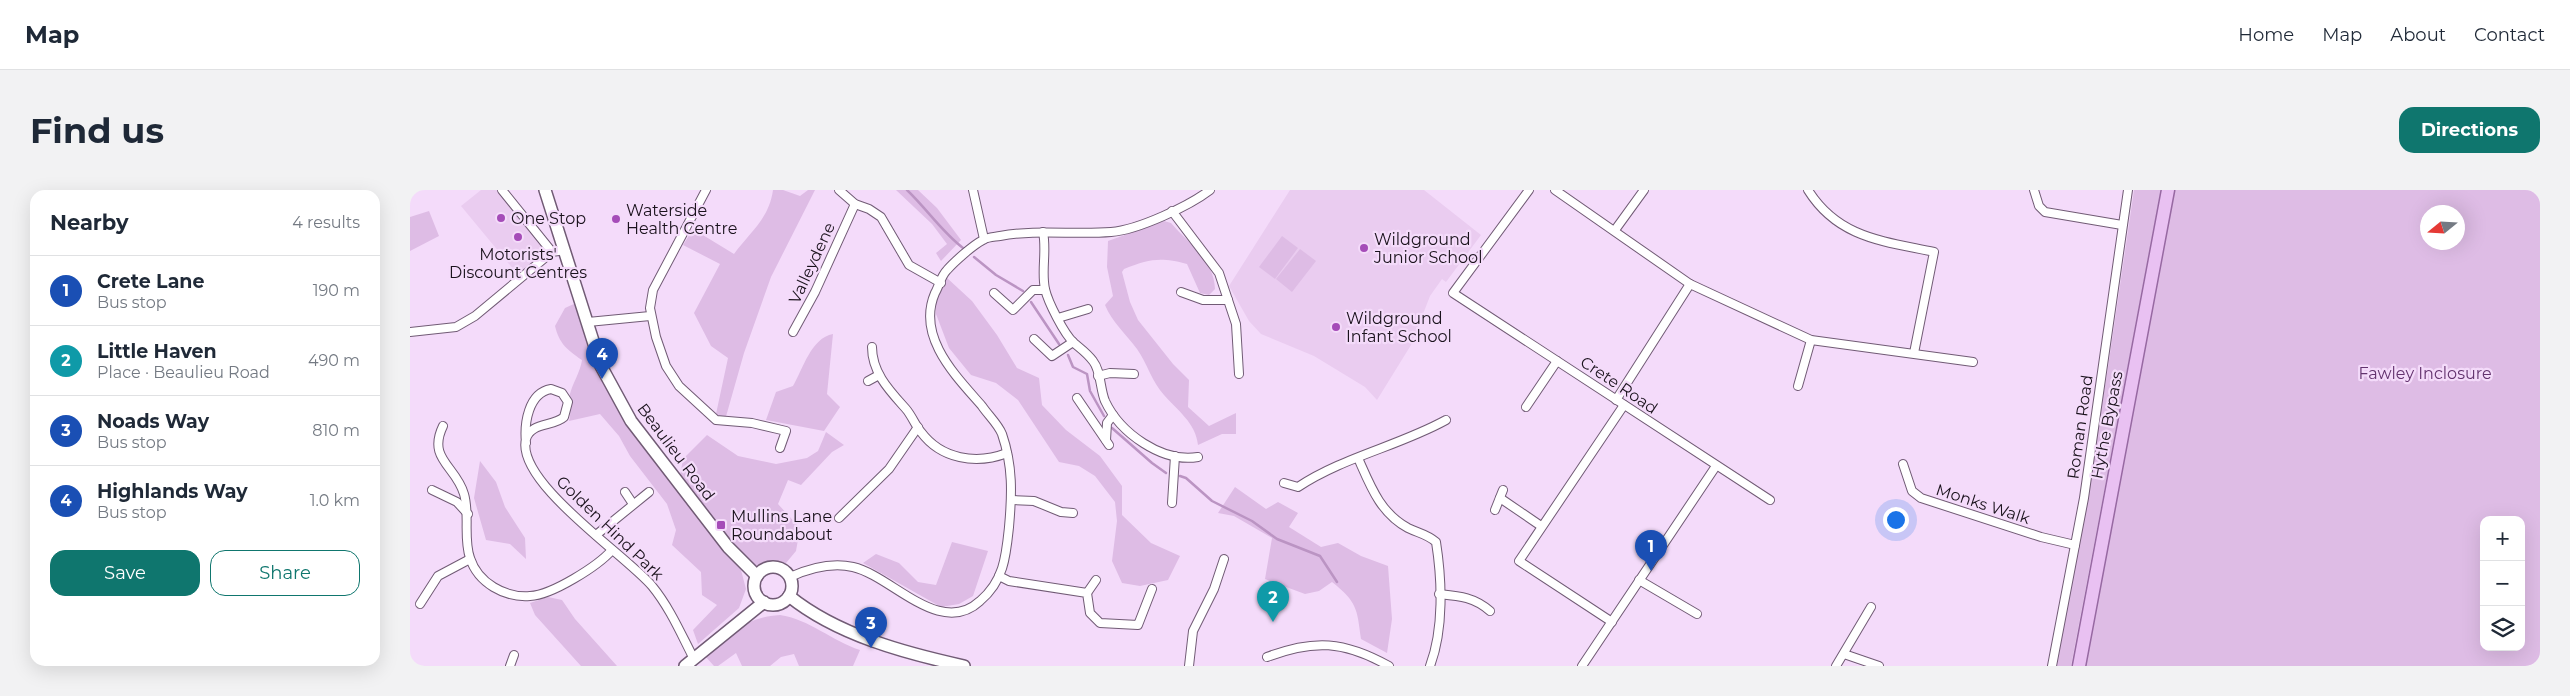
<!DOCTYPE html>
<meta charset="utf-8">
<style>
body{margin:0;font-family:Montserrat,sans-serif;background:#f2f2f3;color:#1f2937}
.controls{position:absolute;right:15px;bottom:15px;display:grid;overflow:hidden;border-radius:10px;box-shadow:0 5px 20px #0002}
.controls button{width:45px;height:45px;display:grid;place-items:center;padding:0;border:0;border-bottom:1px solid #e0e1e3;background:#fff;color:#1f2937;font:25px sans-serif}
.compass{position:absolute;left:2010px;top:15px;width:45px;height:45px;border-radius:50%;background:#fff;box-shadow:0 5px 20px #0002;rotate:252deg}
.you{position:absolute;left:1485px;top:329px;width:18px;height:18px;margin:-12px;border:4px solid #fff;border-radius:50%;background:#1a73e8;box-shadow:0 0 0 8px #1a73e833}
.badge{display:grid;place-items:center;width:32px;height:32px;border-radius:50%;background:#0f766e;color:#fff;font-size:16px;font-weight:700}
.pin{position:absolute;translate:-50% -41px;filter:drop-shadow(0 1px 2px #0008)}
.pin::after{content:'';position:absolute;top:26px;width:18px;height:15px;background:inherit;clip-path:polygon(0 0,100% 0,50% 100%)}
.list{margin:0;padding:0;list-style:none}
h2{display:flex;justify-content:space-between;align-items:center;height:65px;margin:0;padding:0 20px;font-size:21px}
h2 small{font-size:16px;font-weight:400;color:#747a83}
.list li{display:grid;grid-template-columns:32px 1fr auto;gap:15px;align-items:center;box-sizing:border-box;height:70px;padding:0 20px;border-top:1px solid #e0e1e3}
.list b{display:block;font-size:19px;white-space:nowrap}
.list p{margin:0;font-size:16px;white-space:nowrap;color:#747a83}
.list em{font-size:16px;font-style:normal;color:#747a83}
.actions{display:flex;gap:10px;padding:15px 20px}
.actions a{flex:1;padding:11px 0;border:1px solid #0f766e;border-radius:15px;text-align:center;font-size:18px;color:#0f766e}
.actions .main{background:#0f766e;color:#fff}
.icon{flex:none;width:28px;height:28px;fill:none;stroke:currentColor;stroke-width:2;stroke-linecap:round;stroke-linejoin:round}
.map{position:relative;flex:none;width:2130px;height:476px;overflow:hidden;border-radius:15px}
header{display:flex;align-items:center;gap:30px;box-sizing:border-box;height:70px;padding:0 25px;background:#fff;border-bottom:1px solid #e0e1e3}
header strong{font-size:24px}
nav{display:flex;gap:28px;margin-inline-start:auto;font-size:18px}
.intro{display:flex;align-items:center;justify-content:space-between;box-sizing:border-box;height:120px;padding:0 30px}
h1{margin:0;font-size:35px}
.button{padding:12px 22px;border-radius:15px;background:#0f766e;color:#fff;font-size:18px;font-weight:700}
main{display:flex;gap:30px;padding:0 30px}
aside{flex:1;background:#fff;border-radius:15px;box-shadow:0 5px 20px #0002}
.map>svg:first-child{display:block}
</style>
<header>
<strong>Map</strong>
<nav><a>Home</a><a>Map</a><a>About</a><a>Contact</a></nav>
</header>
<div class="intro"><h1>Find us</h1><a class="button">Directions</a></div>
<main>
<aside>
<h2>Nearby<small>4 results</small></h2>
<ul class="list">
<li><span class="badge" style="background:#1a4fb4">1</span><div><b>Crete Lane</b><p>Bus stop</p></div><em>190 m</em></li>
<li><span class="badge" style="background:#0f9aa8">2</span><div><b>Little Haven</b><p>Place · Beaulieu Road</p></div><em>490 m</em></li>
<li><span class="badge" style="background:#1a4fb4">3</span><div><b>Noads Way</b><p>Bus stop</p></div><em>810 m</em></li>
<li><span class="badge" style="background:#1a4fb4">4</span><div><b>Highlands Way</b><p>Bus stop</p></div><em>1.0 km</em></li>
</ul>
<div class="actions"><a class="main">Save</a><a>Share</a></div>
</aside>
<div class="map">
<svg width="2130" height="476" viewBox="0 0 2130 476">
<rect width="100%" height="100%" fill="#f4dbfa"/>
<g fill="#eaccf0">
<polygon points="71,0 87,0 139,62 109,86 51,16"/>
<polygon points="880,0 1014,0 1071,45 1036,92 1032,89 1020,106 1001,155 967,210 955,197 904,166 851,144 839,131 819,96"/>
</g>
<g fill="#debce5" fill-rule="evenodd">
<path d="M363,0h10l17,6 8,-6h7l-44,87 -27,76 -19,67 -9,-6 12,-56 -17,-12 -17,-33 26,-49 -37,-19 10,-16 41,25c16,-22 35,-35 39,-64z"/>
<polygon points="486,0 508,0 527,18 551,50 531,71 526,63 537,54 522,34"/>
<polygon points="1724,0 1751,0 1661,476 1647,476 1697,184"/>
<path d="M1761,0h369v476h-458zM2018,22h30v30h-30zM2074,330h37v127h-37z"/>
<polygon points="19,21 29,46 0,61 0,27"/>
<path d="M754,31l7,2c18,21 43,37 44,66l-6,6 -9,-2 -13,-29c-27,-7 -37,-5 -63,5l-2,3 8,30 8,18 35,44 16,16 -1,27 21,19 27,-13v21h-14l-24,11c-2,-22 -21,-35 -34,-50 -12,-13 -17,-32 -27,-46 -11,-15 -25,-27 -32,-44l8,-9 -6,-29 1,-26z"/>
<polygon points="872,46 888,58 865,89 849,77"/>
<polygon points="890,59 906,71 882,102 866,89"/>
<polygon points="536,87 562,111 587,145 607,178 629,188 632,215 656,240 690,266 712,296 712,325 741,353 770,366 758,390 730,396 712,393 702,371 707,331 705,312 685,286 669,276 649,272 608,210 586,193 561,185 539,158 526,124 526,102"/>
<path d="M166,113l30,85 15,28 76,101 44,53 5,19 -7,19 -41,36 -5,-14 24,-25 -15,-10 -1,-23 -29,-27 4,-15 -9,-26 -37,-48 -11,-20 -19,-22 -31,7c3,-10 -1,-18 1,-27 3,-12 10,-21 12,-34 -15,-10 -23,-17 -27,-34l10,-18z"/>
<path d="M423,144l-6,60 13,13 -16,24 -58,-11 10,-28 17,-6c10,-17 18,-48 40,-52z"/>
<polygon points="416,242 434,255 422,262 391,295 378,290 368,314 390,338 386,361 376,373 359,371 345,376 319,348 270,286 273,269 297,245 328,266 366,274 397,268 408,261"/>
<polygon points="70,271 86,292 95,317 115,348 116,369 100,354 76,350 64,308"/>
<path d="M825,297l31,22 12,-7 20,11 -9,14 32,20 17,-4 23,13 27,10 4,53 -5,34 -26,-14c-4,-31 -4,-37 -29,-57l-13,9 -14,3 -40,-15 7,-41 -38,-22 -16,-3z"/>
<polygon points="542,352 578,361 563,406 549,414 531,417 453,373 466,364 489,373 508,392 526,395"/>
<polygon points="138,407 152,410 165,429 207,476 171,476 125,425 120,413"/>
<path d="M370,425c29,4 52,26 80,35l-7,16h-54l-5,-12 -13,3 -11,9h-28l-6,-13 -18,13h-4l-9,-10c25,-21 40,-39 75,-41z"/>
</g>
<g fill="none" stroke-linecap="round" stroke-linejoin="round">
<g stroke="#bb94c3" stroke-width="2.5">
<path d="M497,0c20,19 34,41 56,58"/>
<polyline points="564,67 586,85 613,101"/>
<polyline points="621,112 649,154"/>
<polyline points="658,165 663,177 677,184 680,201 694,226"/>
<polyline points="702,238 742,273 756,283"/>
<polyline points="770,286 776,288 802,311 842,331 867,349 910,366 927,392"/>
</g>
<g stroke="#715b75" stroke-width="10">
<g id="street">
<polyline points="92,0 142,62"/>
<polyline points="296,0 243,100 240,118 246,147 256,176 269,196 306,230 342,233 376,241 370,258"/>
<polyline points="429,0 445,14 459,19 471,27 499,75 531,93"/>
<polyline points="563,0 574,49"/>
<polyline points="1119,0 1043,103 1360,310"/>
<polyline points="1145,0 1280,94 1401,150 1563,172"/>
<path d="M1398,0c30,48 75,51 126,62l-20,101"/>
<polyline points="1624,0 1629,16 1635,22 1712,35"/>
<polyline points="762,21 809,83 826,134 829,184"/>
<polyline points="1205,40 1234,0"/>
<path d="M633,42c4,19 -2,39 2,57 3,13 19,45 29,54 7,6 13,10 19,18 8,10 7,28 12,40 15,32 57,62 93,56"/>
<polyline points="771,102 793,110 818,110"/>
<polyline points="584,103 603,120 623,100 635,100"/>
<polyline points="648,128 678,119"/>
<polyline points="178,132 240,126"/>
<polyline points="0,142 46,137 65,126 142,62 155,60"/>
<polyline points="383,142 405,102 445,14"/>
<polyline points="624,149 642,166 663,152"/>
<path d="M462,157c0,26 18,44 34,62 6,7 9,16 15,23 20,27 55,33 86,21"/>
<polyline points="688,186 700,183 724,184"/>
<polyline points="458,191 469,185"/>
<polyline points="1388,196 1401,150"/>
<polyline points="667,208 699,255"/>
<polyline points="1206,210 1280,94"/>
<polyline points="1116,217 1147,171"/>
<path d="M33,236c-16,33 13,40 21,68 6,20 -1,44 6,64 8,25 35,40 60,38 22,-1 68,-30 82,-46"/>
<polyline points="696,250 697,233 703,225"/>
<path d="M116,253c-2,-19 2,-50 25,-54l11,4 6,9 -4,15c-11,10 -33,5 -38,22 -11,43 101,117 126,147 18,22 29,48 42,73"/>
<path d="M948,268c12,27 22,55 50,70 10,5 19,6 28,14 6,38 8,87 -6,124"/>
<polyline points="1493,274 1502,301 1511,308 1631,347 1665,355"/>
<path d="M874,293l14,4c45,-30 101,-41 148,-67"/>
<polyline points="22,300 47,312 58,324"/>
<polyline points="215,302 223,314"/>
<polyline points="1090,308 1131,336"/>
<polyline points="601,310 624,311 651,322 663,323"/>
<polyline points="762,313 765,266"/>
<polyline points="1085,320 1093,300"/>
<polyline points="429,328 479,279 508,237"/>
<polyline points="186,345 239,302"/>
<polyline points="589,386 599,391 677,403 680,423 690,433 728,435 742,399"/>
<path d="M380,387c20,-9 41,-15 63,-10 39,9 87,71 127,34 24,-20 26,-45 29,-74 3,-33 4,-61 -7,-93 -4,-10 -14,-19 -20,-28 -26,-30 -66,-69 -47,-113 4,-7 6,-17 12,-23 7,-8 26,-25 36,-30 4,-3 11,-3 17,-4 37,-7 74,-1 111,-4 27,-2 78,-26 99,-42"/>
<polyline points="1229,390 1287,424"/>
<polyline points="677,403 686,390"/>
<path d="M1029,404c20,2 35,3 51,17"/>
<polyline points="10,414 28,386 60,369"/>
<polyline points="1202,432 1109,371 1214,215"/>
<polyline points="1434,464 1469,476"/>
<path d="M857,467c47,-18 77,-16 122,9"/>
<polyline points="100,476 104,465"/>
<polyline points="779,476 783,441 804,399 814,369"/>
<polyline points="1172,476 1306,276"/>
<polyline points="1426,476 1461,417"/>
<polyline points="1642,476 1674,308 1718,0"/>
</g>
</g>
<g stroke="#715b75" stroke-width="14">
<g id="secondary">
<polyline points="135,0 191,176 221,231 318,357 347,386"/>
<circle cx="363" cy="396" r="19"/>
<path d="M379,406c48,39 116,57 175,70"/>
<polyline points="275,476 354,412"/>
</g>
</g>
<g stroke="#9769a2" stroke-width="15">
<polyline id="primary" points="1669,476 1758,0"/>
</g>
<use href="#street" stroke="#fff" stroke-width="8"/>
<use href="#secondary" stroke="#fff" stroke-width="11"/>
<use href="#primary" stroke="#e9c1f2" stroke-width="12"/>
</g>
<g fill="#a54cb8" stroke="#f4dbfa" stroke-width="2">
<circle cx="91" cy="28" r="5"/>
<circle cx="206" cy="29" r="5"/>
<circle cx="108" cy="47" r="5"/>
<circle cx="954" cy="58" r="5"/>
<circle cx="926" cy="137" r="5"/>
<rect x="306" y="330" width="10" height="10" rx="2.5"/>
</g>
<g text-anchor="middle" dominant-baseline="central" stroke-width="4.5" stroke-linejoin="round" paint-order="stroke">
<g font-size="16" fill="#1a121c" stroke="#f4dbfa" text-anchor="start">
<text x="216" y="20">Waterside<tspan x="216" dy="18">Health Centre</tspan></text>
<text x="101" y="28">One Stop</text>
<text x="964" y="49">Wildground<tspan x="964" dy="18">Junior School</tspan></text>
<text x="108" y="64" text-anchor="middle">Motorists'<tspan x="108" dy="18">Discount Centres</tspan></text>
<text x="936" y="128">Wildground<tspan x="936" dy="18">Infant School</tspan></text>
<text x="321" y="326">Mullins Lane<tspan x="321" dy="18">Roundabout</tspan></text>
</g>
<g font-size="16" fill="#1a121c" stroke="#f4dbfa">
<text transform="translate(402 73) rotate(-65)">Valleydene</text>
<text transform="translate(1209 195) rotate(34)">Crete Road</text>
<text transform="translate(1697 235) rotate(-79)">Hythe Bypass</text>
<text transform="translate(1670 237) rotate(-82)">Roman Road</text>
<text transform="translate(266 262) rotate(53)">Beaulieu Road</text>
<text transform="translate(1573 314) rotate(18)">Monks Walk</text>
<text transform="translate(200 338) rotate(44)">Golden Hind Park</text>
</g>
<g font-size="16" fill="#63336e" stroke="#f4dbfa">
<text x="2015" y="183">Fawley Inclosure</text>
</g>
</g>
</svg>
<div class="controls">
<button>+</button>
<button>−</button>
<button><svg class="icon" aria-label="layers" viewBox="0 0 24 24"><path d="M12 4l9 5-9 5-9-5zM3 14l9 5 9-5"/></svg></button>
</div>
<svg class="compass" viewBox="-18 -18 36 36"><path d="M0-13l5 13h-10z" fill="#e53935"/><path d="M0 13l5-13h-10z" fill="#747a83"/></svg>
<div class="you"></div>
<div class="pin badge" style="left:1241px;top:381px;background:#1a4fb4">1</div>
<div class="pin badge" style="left:863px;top:432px;background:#0f9aa8">2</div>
<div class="pin badge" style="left:461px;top:458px;background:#1a4fb4">3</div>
<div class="pin badge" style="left:192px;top:189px;background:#1a4fb4">4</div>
</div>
</main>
